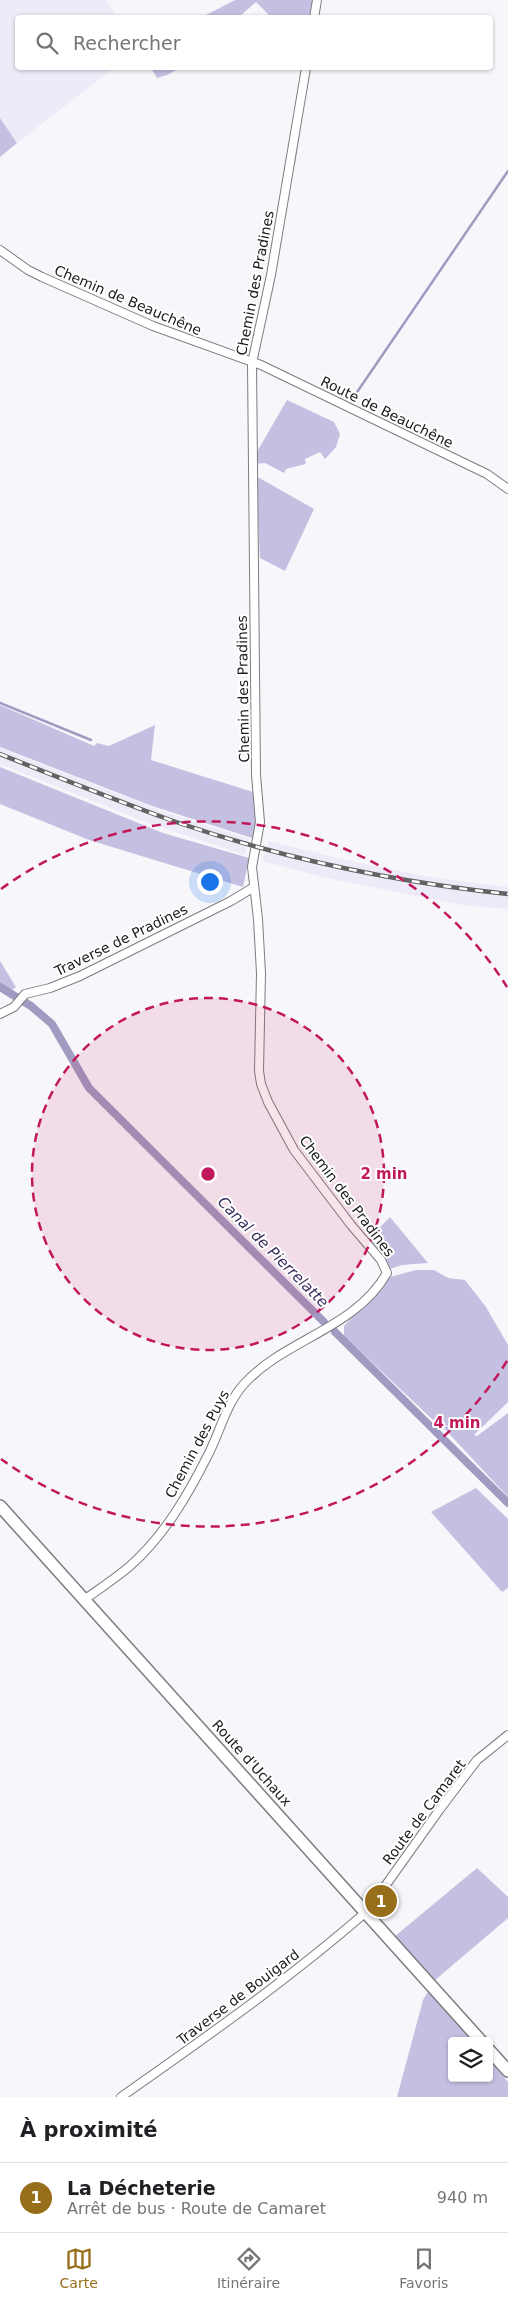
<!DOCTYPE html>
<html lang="fr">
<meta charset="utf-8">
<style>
body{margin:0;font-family:"DejaVu Sans",sans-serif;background:#f6f6f6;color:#202124}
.controls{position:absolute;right:15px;bottom:15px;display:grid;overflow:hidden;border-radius:5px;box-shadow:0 1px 4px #0004}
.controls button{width:45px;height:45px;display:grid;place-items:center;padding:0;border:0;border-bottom:1px solid #e0e0e0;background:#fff;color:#202124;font:25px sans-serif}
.you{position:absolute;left:209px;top:881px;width:18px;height:18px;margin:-12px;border:4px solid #fff;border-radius:50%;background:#1a73e8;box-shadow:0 0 0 8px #1a73e833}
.badge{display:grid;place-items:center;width:32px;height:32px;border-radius:50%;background:#976f1b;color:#fff;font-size:16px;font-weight:700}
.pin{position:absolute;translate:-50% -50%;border:2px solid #fff;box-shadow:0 1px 5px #0006}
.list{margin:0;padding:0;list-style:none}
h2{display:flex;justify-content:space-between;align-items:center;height:65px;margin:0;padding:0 20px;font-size:21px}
h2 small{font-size:16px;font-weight:400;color:#757577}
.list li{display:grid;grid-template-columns:32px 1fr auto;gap:15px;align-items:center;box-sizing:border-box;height:70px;padding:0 20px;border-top:1px solid #e0e0e0}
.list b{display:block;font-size:19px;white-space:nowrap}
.list p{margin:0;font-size:16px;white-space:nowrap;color:#757577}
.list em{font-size:16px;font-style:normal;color:#757577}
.icon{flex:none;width:28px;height:28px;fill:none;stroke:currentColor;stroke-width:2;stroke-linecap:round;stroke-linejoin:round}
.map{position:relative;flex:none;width:508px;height:2097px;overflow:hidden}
.search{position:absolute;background:#fff;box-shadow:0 1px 4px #0004;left:15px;right:15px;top:15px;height:55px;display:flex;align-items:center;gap:12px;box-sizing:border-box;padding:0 18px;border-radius:5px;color:#757577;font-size:19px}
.sheet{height:135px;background:#fff}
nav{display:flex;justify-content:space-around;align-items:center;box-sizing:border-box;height:70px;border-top:1px solid #e0e0e0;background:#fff;font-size:14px;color:#757577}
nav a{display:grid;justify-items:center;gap:2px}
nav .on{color:#976f1b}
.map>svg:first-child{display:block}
</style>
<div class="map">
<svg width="508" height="2097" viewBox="0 0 508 2097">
<rect width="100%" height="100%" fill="#f7f7fb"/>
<g fill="#ecebf7">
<polygon points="0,0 106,0 117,17 18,18 18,68 114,68 17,143 0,118"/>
<polygon points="0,748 162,811 250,839 248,841 245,855 145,822 0,764"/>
<polygon points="269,841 346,860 430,877 508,887 508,909 462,905 331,879 262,861"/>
</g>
<g fill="#c4c0e2">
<polygon points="235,0 313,0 310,17 271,17 256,2 239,17 202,17"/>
<polygon points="151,68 180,68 167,75 157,78"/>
<polygon points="0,118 17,143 0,157"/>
<polygon points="287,400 334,422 340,434 336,447 325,459 320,452 305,459 306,464 286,469 284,473 265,463 255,464 258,450"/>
<polygon points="256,476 314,509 285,571 260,558"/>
<polygon points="0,705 94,746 97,743 109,746 155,725 151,760 253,792 257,826 252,838 152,806 0,747"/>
<polygon points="0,767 163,833 249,858 243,887 89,840 0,804"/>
<polygon points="0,961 16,987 11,991 0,984"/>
<polygon points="390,1217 428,1263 402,1265 390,1269 382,1256 367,1240"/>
<polygon points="416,1270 434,1270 448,1278 465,1280 486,1307 508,1345 508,1402 474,1435 477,1436 508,1413 508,1497 441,1425 453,1428 433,1420 344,1336 344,1326 390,1277"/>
<polygon points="476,1488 508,1519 508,1588 502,1592 431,1512"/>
<polygon points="477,1868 508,1897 508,1918 434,1981 394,1937"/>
<polygon points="429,1990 473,2041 452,2041 452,2078 489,2078 489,2060 508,2082 508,2097 397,2097 423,2000"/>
</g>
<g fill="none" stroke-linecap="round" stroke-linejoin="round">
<g stroke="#9f9bc1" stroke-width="2.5">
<polyline points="294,162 298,136"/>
<polyline points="257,356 260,342"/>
<polyline points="351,401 508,171"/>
<polyline points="0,703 91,740"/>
</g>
<g stroke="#9f9bc1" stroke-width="8">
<polyline points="0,987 31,1006 52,1024 89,1088 324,1322"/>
<polyline points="335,1332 508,1503"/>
</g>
<g stroke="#7d7d81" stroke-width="10">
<g id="minor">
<polyline points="314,18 317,0"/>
<polyline points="0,250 28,270 42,277 153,326 261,365 487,474 508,489"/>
<polyline points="0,1014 14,1007 25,994 50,988 80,976 231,901 254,887"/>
<path d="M84,1600c15,-11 32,-22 46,-34 34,-30 58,-71 78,-111 12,-23 18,-51 36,-71 41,-45 111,-55 143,-111l-6,-13 -30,-35 -57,-75 -26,-48 -7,-18 -2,-13 2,-98 -3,-54 -6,-52 8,-45 -4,-47 -4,-412 19,-88 35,-207"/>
<polyline points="365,1910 383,1889 440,1809 477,1760 508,1735"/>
<path d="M121,2097c84,-59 168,-118 245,-185"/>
</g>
</g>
<g stroke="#7d7d81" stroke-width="14">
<g id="secondary">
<polyline points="0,1506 481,2041"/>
<polyline points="489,2050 508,2071"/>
</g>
</g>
<use href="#minor" stroke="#fff" stroke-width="8"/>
<use href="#secondary" stroke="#fff" stroke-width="11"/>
<g stroke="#636365" stroke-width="4.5">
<path id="rail" d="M0,754c57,23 115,46 173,67 108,37 221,61 335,73"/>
</g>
<use href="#rail" stroke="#fff" stroke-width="2.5" stroke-dasharray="8" stroke-linecap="butt"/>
</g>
<circle cx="208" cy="1174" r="176" fill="#c2185b" fill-opacity=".12"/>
<g fill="none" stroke="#c2185b" stroke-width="2.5" stroke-dasharray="9 6">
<circle cx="208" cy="1174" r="176"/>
<path d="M507 1361A352 352 0 0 1 1 1459M1 889A352 352 0 0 1 507 987"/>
</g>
<g text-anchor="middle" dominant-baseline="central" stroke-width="4" stroke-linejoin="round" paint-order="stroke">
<g font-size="14" fill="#1a1a1c" stroke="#fff">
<text transform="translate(255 283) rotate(-79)">Chemin des Pradines</text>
<text transform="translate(128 300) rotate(23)">Chemin de Beauchêne</text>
<text transform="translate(387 412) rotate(26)">Route de Beauchêne</text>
<text transform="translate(243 689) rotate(-91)">Chemin des Pradines</text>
<text transform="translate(121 940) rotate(-26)">Traverse de Pradines</text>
<text transform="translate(347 1196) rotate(53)">Chemin des Pradines</text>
<text transform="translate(197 1444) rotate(-62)">Chemin des Puys</text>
<text transform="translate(252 1763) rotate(48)">Route d'Uchaux</text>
<text transform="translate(424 1812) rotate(-53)">Route de Camaret</text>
<text transform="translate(238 1997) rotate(-37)">Traverse de Bouigard</text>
</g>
<g font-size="15" font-style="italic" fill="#372d5e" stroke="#fff">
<text transform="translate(273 1252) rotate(45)">Canal de Pierrelatte</text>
</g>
</g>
<circle cx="208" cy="1174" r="8" fill="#c2185b" stroke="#fff" stroke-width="2.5"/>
<g font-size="15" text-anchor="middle" font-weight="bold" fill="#c2185b" stroke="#fff" stroke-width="4" stroke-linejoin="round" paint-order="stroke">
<text x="384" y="1179">2 min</text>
<text x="457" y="1428">4 min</text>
</g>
</svg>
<div class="controls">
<button><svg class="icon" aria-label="layers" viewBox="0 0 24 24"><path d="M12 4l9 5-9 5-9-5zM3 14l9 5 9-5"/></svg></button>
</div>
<div class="you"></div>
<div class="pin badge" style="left:381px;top:1901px">1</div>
<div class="search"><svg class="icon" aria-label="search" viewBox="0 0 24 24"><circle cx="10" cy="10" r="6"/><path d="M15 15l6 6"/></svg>Rechercher</div>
</div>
<section class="sheet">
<h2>À proximité<small></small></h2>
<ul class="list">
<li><span class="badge">1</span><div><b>La Décheterie</b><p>Arrêt de bus · Route de Camaret</p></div><em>940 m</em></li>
</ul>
</section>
<nav>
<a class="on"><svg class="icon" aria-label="map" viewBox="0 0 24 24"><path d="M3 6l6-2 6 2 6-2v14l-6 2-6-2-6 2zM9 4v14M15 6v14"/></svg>Carte</a>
<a><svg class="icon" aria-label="directions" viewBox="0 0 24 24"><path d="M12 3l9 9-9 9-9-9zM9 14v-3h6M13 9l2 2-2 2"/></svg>Itinéraire</a>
<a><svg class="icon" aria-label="saved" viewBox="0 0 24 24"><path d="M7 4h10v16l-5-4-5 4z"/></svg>Favoris</a>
</nav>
